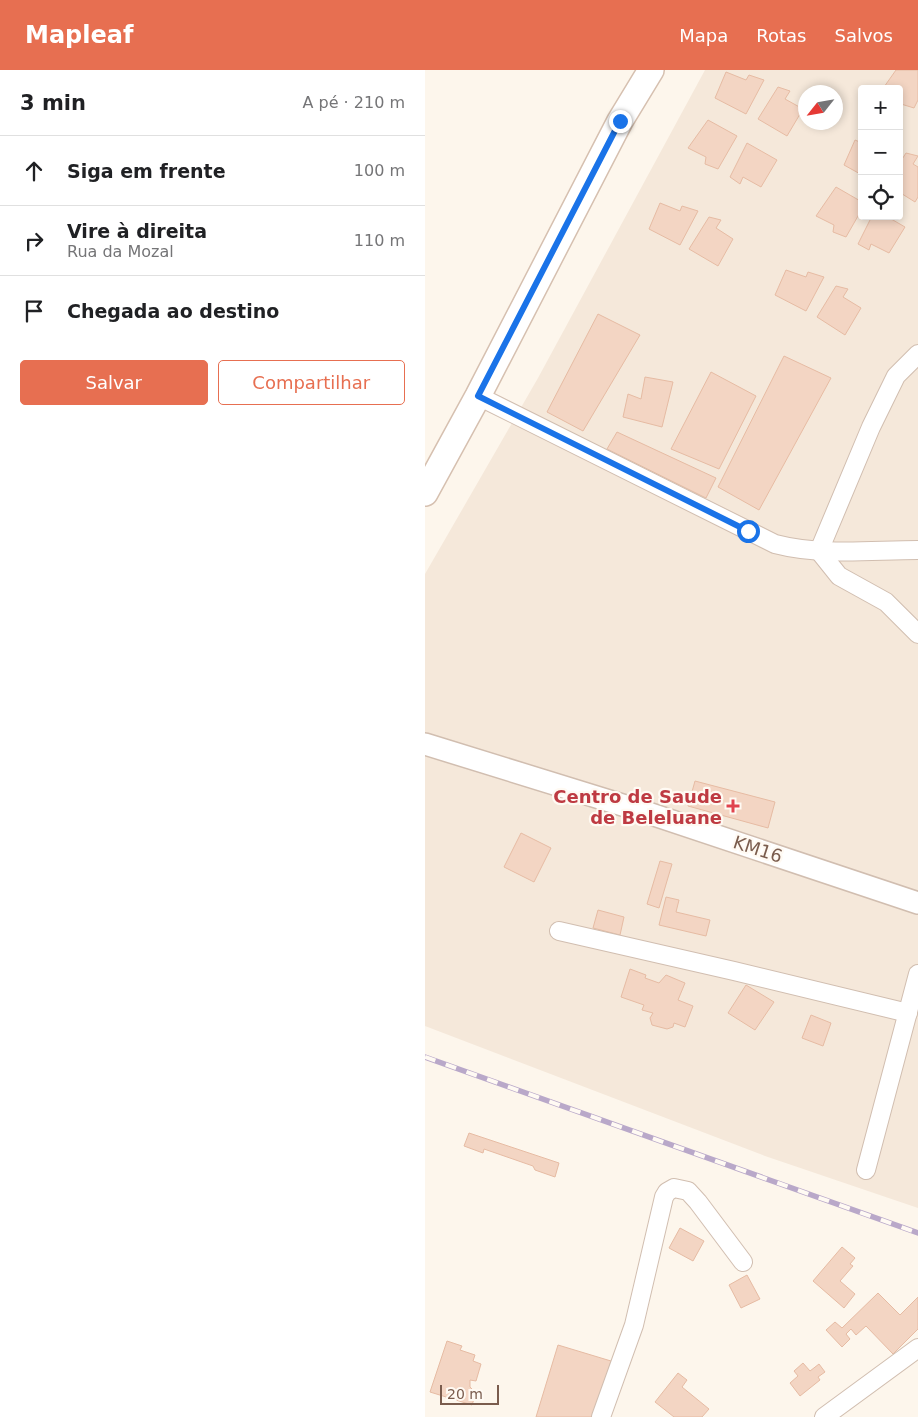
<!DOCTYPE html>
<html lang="pt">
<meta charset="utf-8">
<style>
body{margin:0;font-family:"DejaVu Sans",sans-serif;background:#f6f6f6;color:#202124}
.controls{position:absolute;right:15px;top:15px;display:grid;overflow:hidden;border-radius:5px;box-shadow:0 2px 8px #0003}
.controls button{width:45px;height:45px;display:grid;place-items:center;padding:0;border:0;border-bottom:1px solid #e0e0e0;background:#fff;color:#202124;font:25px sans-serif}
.compass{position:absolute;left:373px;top:15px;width:45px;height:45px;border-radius:50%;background:#fff;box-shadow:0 2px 8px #0003;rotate:239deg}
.scale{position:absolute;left:15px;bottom:12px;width:59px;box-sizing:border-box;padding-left:5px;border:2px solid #7a5c4d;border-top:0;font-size:14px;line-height:18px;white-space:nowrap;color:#7a5c4d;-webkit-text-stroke:4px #fffaf3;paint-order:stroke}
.stop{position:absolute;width:15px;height:15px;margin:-11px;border:4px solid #1a73e8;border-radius:50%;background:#fff}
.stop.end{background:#1a73e8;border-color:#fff;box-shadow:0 1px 5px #0008}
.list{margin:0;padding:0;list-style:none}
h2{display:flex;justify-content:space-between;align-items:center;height:65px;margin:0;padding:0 20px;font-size:21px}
h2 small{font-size:16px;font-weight:400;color:#757577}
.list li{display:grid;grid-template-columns:32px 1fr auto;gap:15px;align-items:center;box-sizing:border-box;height:70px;padding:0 20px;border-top:1px solid #e0e0e0}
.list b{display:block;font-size:19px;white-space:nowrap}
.list p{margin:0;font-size:16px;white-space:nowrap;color:#757577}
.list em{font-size:16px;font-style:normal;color:#757577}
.actions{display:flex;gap:10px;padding:15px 20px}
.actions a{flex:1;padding:11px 0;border:1px solid #e76f51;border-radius:5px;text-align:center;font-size:18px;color:#e76f51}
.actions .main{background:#e76f51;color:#fff}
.icon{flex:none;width:28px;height:28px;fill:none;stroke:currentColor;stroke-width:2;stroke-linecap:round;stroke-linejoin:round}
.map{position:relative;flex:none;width:493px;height:1347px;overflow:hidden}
header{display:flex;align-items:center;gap:30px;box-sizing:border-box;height:70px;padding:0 25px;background:#e76f51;color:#fff}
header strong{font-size:24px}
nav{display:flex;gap:28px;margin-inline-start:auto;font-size:18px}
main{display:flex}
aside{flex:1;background:#fff}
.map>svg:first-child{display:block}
</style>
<header>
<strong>Mapleaf</strong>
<nav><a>Mapa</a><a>Rotas</a><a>Salvos</a></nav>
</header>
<main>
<aside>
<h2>3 min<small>A pé · 210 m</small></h2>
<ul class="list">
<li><svg class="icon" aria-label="ahead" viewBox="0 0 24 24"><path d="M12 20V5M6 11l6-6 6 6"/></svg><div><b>Siga em frente</b></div><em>100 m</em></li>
<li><svg class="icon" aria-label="right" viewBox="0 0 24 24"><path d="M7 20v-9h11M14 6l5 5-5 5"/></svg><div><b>Vire à direita</b><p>Rua da Mozal</p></div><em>110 m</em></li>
<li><svg class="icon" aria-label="arrive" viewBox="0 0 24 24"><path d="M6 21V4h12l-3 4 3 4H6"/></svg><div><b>Chegada ao destino</b></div></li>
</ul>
<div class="actions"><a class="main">Salvar</a><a>Compartilhar</a></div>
</aside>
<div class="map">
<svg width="493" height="1347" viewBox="0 0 493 1347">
<rect width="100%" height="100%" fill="#fdf6ec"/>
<path fill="#f5e8da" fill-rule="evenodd" d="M280,0h213v1138l-153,-52 -340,-130v-452l113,-196zM437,19h37v127h-37zM380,22h30v30h-30z"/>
<g fill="#f3d5c3" stroke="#e6bba3">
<polygon points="471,0 493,0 493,30 489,38 476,34 477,26 474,25 474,19 462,19 459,17"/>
<polygon points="301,2 321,10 324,5 339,10 321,44 290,28"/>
<polygon points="353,17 365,21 360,29 378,39 362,66 333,49"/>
<polygon points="283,50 312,66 293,99 280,94 281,87 263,78"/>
<polygon points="430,70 437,73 437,105 419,95"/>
<polygon points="322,73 352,90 336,117 318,107 315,114 305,107"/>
<polygon points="481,83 493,86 488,94 493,97 493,127 490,132 474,122 474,94"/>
<polygon points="411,117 437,132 437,139 421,167 408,162 409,155 391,146"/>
<polygon points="235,133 255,141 257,136 273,141 255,175 224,159"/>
<polygon points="447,146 461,146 480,157 464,183 446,174 444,180 433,174"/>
<polygon points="284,147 296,150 291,158 308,169 293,196 264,179"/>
<polygon points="361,200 381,207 383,202 399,207 381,241 350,225"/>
<polygon points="411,216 423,219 418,227 436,238 420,265 392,247"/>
<polygon points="173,244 215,265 158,361 122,342"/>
<polygon points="359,286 406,308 334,440 293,417"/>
<polygon points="286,302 331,326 294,399 246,379"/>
<polygon points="220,307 248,312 237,357 198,347 203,324 216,329"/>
<polygon points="192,362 291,408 281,428 182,379"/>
<polygon points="270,711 350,732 343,758 263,736"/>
<polygon points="96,763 126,778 109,812 79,797"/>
<polygon points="235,791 247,794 234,838 222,834"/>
<polygon points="241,827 254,830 251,842 285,850 281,866 234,855"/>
<polygon points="173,840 199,847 195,865 168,858"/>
<polygon points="205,899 221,905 220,908 234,913 241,905 260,913 253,930 268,936 260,957 249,953 248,957 242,959 227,955 225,948 228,943 217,940 219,935 196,927"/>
<polygon points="321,915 349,932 330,960 303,943"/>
<polygon points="386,945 406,953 398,976 377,968"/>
<polygon points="44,1063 134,1093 130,1107 110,1100 108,1096 59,1079 58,1083 39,1076"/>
<polygon points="255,1158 279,1171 268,1191 244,1178"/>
<polygon points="417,1177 430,1188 425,1194 428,1196 415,1211 430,1224 419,1238 388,1211"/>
<polygon points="322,1205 335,1229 316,1238 304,1215"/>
<polygon points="453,1223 475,1245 493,1227 493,1259 468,1284 441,1256 431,1265 426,1259 421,1264 425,1269 417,1277 401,1260 410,1252 417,1258"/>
<polygon points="22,1271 37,1276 35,1280 50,1285 48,1291 56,1294 51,1311 45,1310 45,1317 51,1323 47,1335 5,1322"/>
<polygon points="133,1275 186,1291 169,1347 111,1347"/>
<polygon points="378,1293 385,1301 394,1294 400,1302 393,1307 395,1310 375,1326 365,1313 373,1306 369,1301"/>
<polygon points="253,1303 262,1310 257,1317 284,1339 277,1347 249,1347 230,1332"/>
</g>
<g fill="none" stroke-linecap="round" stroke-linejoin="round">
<g stroke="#d1beb0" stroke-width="20">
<g id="minor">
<polyline points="493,284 471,306 446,357 394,481 414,506 461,532 493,564"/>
<path d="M53,326l297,148c46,12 96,6 143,6"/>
<polyline points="134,861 309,901 483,943"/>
<polyline points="441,1100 493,904"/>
<polyline points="176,1347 209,1255 239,1127 242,1122 249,1118 263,1121 273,1132 318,1192"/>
<polyline points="399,1347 493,1278"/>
</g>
</g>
<g stroke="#d1beb0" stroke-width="24">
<polyline id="tertiary" points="0,674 220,742 493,833"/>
</g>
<g stroke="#d6c0b0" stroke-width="28">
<polyline id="secondary" points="0,423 53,326 195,51 226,0"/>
</g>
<use href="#minor" stroke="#fff" stroke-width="18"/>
<use href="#tertiary" stroke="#fff" stroke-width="21"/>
<use href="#secondary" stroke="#fff" stroke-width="25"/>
<g stroke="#b9a8c9" stroke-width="5.5">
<polyline id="rail" points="0,987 493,1163"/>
</g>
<use href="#rail" stroke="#fffaf3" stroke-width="4" stroke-dasharray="11" stroke-linecap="butt"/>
</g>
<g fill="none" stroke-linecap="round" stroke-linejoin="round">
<polyline stroke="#1a73e8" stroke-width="6" points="195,51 53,326 323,461"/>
</g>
<path fill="#e0444e" stroke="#fffaf3" stroke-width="2" d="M305.5 728.5h5v5h5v5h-5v5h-5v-5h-5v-5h5z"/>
<g text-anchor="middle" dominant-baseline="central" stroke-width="4.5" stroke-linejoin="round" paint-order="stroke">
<g font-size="18" font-weight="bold" fill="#be3a42" stroke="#fffaf3" text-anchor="end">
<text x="297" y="726">Centro de Saude<tspan x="297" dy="21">de Beleluane</tspan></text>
</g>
<g font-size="18" fill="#7a5c4d" stroke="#fffaf3">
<text transform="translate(333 779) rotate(18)">KM16</text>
</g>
</g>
</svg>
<div class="controls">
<button>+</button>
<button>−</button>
<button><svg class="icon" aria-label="locate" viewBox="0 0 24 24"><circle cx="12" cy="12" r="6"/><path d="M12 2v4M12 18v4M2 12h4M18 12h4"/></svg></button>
</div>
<svg class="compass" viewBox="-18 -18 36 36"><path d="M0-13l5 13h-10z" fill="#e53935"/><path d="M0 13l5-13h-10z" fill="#757577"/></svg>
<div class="scale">20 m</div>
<div class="stop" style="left:323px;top:461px"></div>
<div class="stop end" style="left:195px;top:51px"></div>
</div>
</main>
